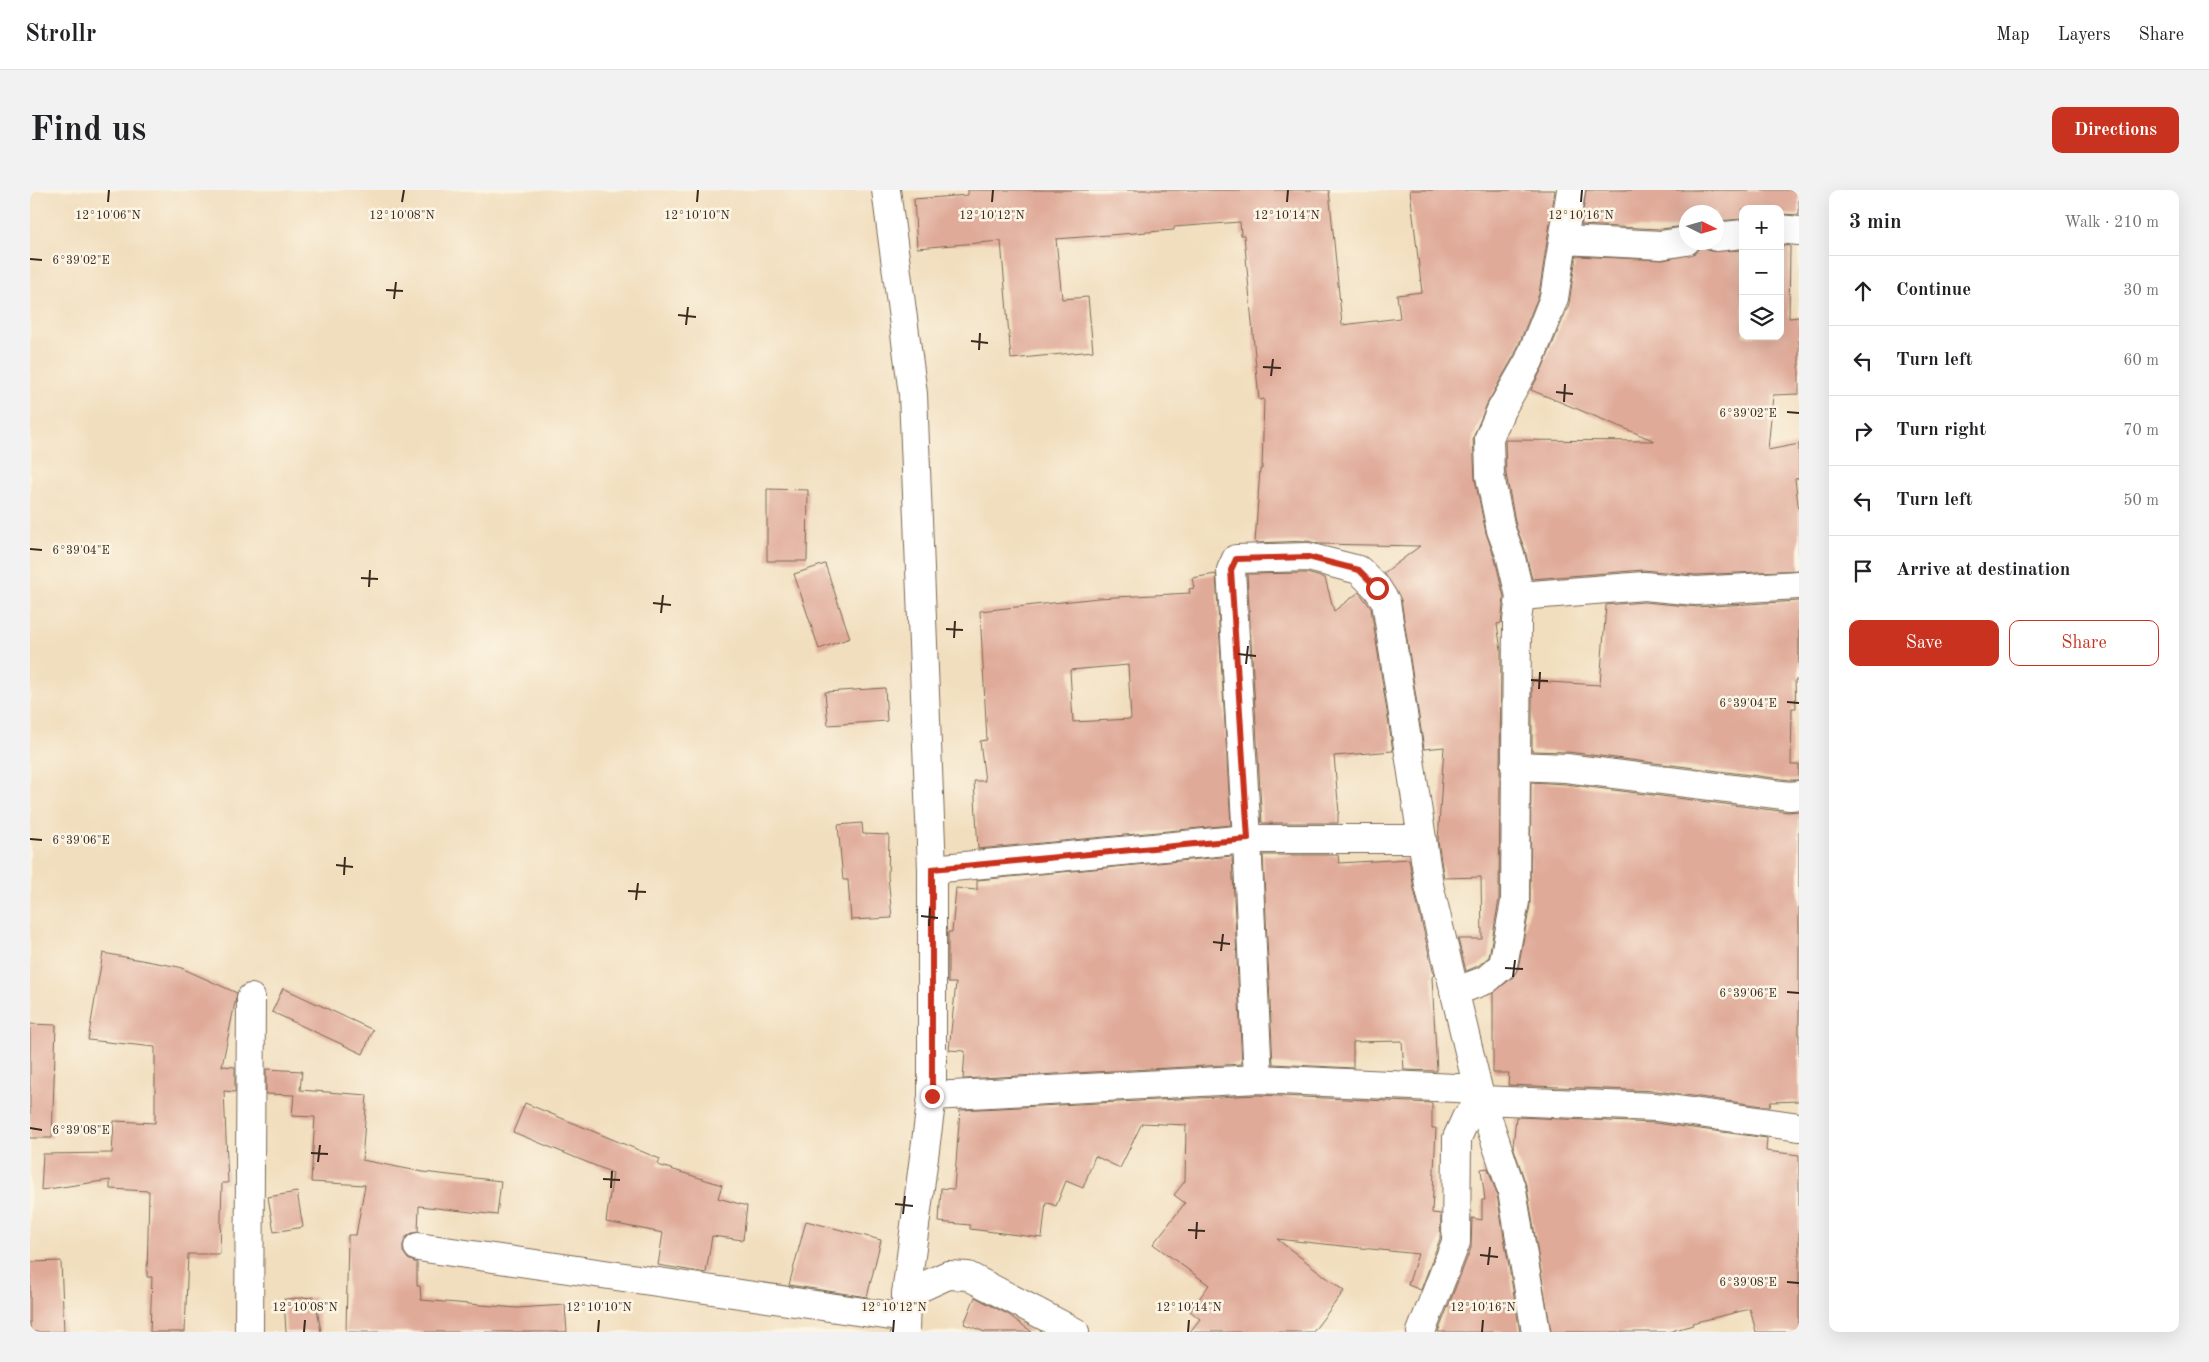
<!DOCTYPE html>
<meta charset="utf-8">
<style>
body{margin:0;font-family:"Old Standard TT",serif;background:#f2f2f2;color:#202124}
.controls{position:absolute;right:15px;top:15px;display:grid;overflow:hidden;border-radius:10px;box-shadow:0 5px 20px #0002}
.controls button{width:45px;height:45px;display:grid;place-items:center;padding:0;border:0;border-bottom:1px solid #e0e0e0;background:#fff;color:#202124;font:25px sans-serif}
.compass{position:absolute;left:1649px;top:15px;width:45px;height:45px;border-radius:50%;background:#fff;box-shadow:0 5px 20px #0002;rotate:95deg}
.stop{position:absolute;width:15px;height:15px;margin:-11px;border:4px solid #c8321e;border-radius:50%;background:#fff}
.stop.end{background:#c8321e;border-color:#fff;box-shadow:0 1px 5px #0008}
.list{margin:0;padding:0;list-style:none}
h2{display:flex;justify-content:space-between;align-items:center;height:65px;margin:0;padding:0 20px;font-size:21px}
h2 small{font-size:16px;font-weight:400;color:#757577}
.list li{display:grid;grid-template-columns:32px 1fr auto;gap:15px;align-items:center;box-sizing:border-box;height:70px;padding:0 20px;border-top:1px solid #e0e0e0}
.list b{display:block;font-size:19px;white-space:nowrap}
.list em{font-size:16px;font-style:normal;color:#757577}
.actions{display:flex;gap:10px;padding:15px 20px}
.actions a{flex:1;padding:11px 0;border:1px solid #c8321e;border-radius:10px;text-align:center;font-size:18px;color:#c8321e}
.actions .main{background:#c8321e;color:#fff}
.icon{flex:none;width:28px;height:28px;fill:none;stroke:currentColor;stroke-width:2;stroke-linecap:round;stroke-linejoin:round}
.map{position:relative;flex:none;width:1769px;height:1142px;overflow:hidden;border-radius:10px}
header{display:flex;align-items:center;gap:30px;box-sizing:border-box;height:70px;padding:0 25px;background:#fff;border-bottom:1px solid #e0e0e0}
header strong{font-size:24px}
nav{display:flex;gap:28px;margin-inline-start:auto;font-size:18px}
.intro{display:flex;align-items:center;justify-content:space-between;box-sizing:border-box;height:120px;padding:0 30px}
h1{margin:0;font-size:35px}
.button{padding:12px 22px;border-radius:10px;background:#c8321e;color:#fff;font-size:18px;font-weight:700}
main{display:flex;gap:30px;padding:0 30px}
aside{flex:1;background:#fff;border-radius:10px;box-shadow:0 5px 20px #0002}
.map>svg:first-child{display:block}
</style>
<header>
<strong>Strollr</strong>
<nav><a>Map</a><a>Layers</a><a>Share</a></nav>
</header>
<div class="intro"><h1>Find us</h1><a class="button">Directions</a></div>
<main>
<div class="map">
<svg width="1769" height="1142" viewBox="0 0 1769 1142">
<rect width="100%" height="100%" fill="#fcf5e5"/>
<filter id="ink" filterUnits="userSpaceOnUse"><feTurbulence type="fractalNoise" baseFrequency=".02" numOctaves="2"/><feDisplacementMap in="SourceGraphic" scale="10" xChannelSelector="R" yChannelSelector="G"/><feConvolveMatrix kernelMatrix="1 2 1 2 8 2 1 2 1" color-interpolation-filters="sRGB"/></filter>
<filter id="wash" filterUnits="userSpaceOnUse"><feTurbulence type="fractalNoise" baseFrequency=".0096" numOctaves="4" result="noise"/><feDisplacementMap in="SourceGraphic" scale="20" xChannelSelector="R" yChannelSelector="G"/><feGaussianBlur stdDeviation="1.12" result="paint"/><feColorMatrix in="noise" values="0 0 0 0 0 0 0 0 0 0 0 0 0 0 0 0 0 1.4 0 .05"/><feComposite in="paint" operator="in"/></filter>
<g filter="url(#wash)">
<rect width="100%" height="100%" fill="#f1debe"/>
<g id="blocks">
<g fill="#e0aa99" fill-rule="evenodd">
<polygon points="938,0 1299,0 1312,135 1370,128 1367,105 1392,102 1380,0 1525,0 1509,104 1485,164 1457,214 1443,248 1445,289 1456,343 1465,369 1474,407 1471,433 1467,434 1471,460 1469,710 1459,767 1448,776 1436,781 1428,749 1452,749 1451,687 1414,688 1408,652 1414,557 1394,559 1371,410 1354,383 1390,356 1289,354 1278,351 1225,353 1230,279 1232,279 1234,209 1229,210 1214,45 1211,45 1210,32 1144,37 1144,40 1026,49 1032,109 1058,107 1063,161 981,169 971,51 887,58 884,9 938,5"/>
<polygon points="1556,0 1769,0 1769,25 1750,24 1750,19 1713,19 1713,29 1686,31 1686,22 1656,22 1656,36 1630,39 1551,35"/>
<polygon points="1671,52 1680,61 1713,60 1713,146 1750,146 1750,55 1760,56 1759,128 1769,127 1769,204 1743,205 1738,260 1769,254 1769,288 1765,289 1769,322 1769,380 1666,385 1613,380 1502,389 1495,360 1486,336 1476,284 1475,250 1625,251 1501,200 1513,177 1539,114 1546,66 1633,70 1665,63"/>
<polygon points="737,299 778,300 777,371 737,371"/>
<polygon points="795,374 820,448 789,459 764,384"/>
<polygon points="1276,383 1295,388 1304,421 1329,402 1341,418 1363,561 1304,566 1309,623 1308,623 1308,633 1232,633 1217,384"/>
<path d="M1186,384l15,251 -253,24 -4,-68h11l-5,-40 7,-1 -7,-129 118,-13 92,-5 -1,-4 5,-1 -2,-10zM1098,475l3,54 -58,3 -3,-52z"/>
<polygon points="1769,411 1769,490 1765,490 1766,518 1762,518 1761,575 1769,575 1769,590 1760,590 1538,562 1502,561 1502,491 1570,495 1576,415 1614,412 1667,417"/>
<polygon points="855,498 857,531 798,535 795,502"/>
<polygon points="1501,592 1535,594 1758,622 1769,621 1769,911 1741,912 1740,917 1627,901 1478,895 1479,883 1463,883 1463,803 1483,787 1488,778 1500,715"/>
<polygon points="832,633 833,644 859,645 858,686 862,728 821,730 818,690 813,690 808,635"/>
<polygon points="1233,665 1308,665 1309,673 1379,669 1384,699 1404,785 1402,787 1407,881 1374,880 1372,851 1323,852 1323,878 1243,874"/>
<polygon points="1202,666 1212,874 933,889 935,861 919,860 926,793 918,793 918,742 922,742 926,698 947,700 947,690"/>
<polygon points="73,763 149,777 207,803 192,876 205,877 205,902 194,901 198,993 192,993 190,1064 158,1064 155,1142 120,1142 122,1087 117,1087 119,1001 80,999 80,990 11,1000 13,964 82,963 84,931 125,933 125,857 58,850"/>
<polygon points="253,798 343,840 333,864 242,822"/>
<polygon points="0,834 26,835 22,948 0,948"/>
<polygon points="236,879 272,881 270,900 337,905 332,970 393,982 471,991 467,1025 389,1016 388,1042 382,1043 376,1047 373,1055 373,1062 378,1069 387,1073 387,1096 390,1096 391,1110 487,1118 535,1115 537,1142 316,1142 318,1045 326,1045 335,995 281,992 285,927 262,926 264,905 236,904"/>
<polygon points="1228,905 1402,913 1402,938 1406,938 1402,1023 1411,1024 1410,1049 1391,1100 1378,1095 1388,1064 1247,1049 1314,1101 1283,1142 1160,1142 1170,1129 1160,1121 1179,1095 1123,1054 1155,1013 1144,1005 1155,991 1156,935 1112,933 1090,978 1065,966 1053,998 1036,991 1026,1016 1016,1012 1012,1048 940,1039 940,1035 909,1032 911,998 924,999 930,920"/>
<polygon points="495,913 630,969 628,975 692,995 688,1008 717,1016 713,1050 682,1046 676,1083 628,1075 633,1043 576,1032 583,983 483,942"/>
<polygon points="1486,927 1625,933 1737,948 1736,961 1769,965 1769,1142 1726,1142 1720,1119 1662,1133 1663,1135 1638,1142 1521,1142 1497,998 1483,956"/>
<polygon points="1458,978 1467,1005 1490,1142 1408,1142 1441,1058 1442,1028 1452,1030 1452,1010 1455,1010 1451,979"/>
<polygon points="267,1002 273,1037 244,1042 238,1007"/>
<polygon points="776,1031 851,1050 837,1107 759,1095"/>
<polygon points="31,1071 34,1142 0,1142 0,1072"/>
<polygon points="285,1107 291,1142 256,1142 254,1109"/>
<polygon points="945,1107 979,1125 1002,1142 955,1142 934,1134"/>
</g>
</g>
</g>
<g filter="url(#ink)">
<use href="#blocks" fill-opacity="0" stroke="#7b6956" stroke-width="1"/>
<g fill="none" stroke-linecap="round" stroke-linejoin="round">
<g stroke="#7b6956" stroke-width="30">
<g id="minor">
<polyline points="1750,39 1769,41"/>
<polyline points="1686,47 1713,44"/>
<polyline points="1534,50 1631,55 1656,51"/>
<polyline points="1490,406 1614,396 1666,401 1769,395"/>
<polyline points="1485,576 1536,578 1760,606 1769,605"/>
<polyline points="902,679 1217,649 1391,649"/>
<polyline points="1424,802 1456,790 1473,775 1485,712 1487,431 1490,406 1480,364 1471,340 1460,286 1459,248 1471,220 1499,171 1524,108 1541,0"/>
<polyline points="1228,889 1217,649 1201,380 1206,369 1278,367 1329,380 1347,398 1356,412 1399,695 1448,899 1482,1001 1506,1142"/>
<polyline points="902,906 1228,889 1448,899"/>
<polyline points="1451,910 1626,917 1769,937"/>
<polyline points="388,1057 875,1128"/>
<polyline points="876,1104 918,1085 938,1086 1045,1142"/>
<polyline points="219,1142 221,808"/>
<polyline points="1391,1142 1426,1052 1427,948 1436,928 1451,910"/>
</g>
</g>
<g stroke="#7b6956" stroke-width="30">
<polyline id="tertiary" points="856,0 883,204 902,679 902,906 876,1104 875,1142"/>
</g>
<use href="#minor" stroke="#fff" stroke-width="28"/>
<use href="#tertiary" stroke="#fff" stroke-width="28"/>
</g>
</g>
<g fill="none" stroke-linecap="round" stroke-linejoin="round" filter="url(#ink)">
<polyline stroke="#c8321e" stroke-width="6" points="902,906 902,679 1218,649 1201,380 1206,369 1278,367 1329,380 1347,398"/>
</g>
<path fill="none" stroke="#3b2a1e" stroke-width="2" d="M78,12l1,-12M372,12l2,-12M667,12l1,-12M962,12l1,-12M1257,12l1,-12M1551,12l1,-12M0,69l12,1M356,100l17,1M364,109l2,-17M648,125l18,2M656,135l2,-18M941,151l17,2M949,160l1,-17M1233,177l18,1M1241,186l2,-17M1526,202l17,2M1534,212l1,-18M1757,222l12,1M0,359l12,1M331,388l17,1M339,397l1,-17M623,413l18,2M631,423l2,-18M916,439l17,1M924,448l1,-17M1208,464l18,2M1216,474l2,-18M1501,490l17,1M1509,499l1,-17M1757,512l12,1M0,649l12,1M306,675l17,2M314,685l1,-18M598,701l18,1M606,710l2,-17M891,726l17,2M899,736l1,-18M1183,752l17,2M1191,761l2,-17M1475,778l18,1M1483,787l2,-17M1757,802l12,1M0,938l12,2M281,963l17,1M288,972l2,-17M573,989l17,1M581,998l1,-17M865,1014l18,2M873,1024l2,-18M1158,1040l17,1M1166,1049l1,-17M1450,1065l18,2M1458,1075l2,-18M1757,1092l12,1M274,1142l1,-12M568,1142l1,-12M863,1142l1,-12M1158,1142l1,-12M1452,1142l1,-12"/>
<g font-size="12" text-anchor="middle" fill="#3b2a1e" stroke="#fcf5e5" stroke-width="5" stroke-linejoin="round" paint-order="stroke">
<text x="372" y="29">12°10'08"N</text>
<text x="667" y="29">12°10'10"N</text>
<text x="962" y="29">12°10'12"N</text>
<text x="1257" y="29">12°10'14"N</text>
<text x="1551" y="29">12°10'16"N</text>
<text x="78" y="29">12°10'06"N</text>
<text x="51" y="74">6°39'02"E</text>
<text x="1718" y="227">6°39'02"E</text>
<text x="51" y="364">6°39'04"E</text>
<text x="1718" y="517">6°39'04"E</text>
<text x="51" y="654">6°39'06"E</text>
<text x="1718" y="807">6°39'06"E</text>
<text x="51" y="944">6°39'08"E</text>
<text x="1718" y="1096">6°39'08"E</text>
<text x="275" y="1121">12°10'08"N</text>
<text x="569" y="1121">12°10'10"N</text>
<text x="864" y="1121">12°10'12"N</text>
<text x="1159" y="1121">12°10'14"N</text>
<text x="1453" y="1121">12°10'16"N</text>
</g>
</svg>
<div class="controls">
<button>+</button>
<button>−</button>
<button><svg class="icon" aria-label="layers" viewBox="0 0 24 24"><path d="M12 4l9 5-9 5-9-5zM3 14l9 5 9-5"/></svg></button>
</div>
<svg class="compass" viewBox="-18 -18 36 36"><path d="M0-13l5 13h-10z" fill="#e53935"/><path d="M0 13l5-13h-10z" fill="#757577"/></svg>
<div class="stop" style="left:1347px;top:398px"></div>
<div class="stop end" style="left:902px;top:906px"></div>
</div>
<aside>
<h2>3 min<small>Walk · 210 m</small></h2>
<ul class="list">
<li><svg class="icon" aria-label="ahead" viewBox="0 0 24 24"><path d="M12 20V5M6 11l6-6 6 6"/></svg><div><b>Continue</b></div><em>30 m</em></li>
<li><svg class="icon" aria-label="left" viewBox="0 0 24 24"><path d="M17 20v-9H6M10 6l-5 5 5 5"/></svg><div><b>Turn left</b></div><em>60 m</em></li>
<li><svg class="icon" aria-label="right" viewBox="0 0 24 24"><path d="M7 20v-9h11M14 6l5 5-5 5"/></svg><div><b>Turn right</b></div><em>70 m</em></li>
<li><svg class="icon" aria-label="left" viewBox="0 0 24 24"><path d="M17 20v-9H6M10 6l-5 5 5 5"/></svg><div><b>Turn left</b></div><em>50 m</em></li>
<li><svg class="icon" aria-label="arrive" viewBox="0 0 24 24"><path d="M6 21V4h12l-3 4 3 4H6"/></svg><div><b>Arrive at destination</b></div></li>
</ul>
<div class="actions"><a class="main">Save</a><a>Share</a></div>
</aside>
</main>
